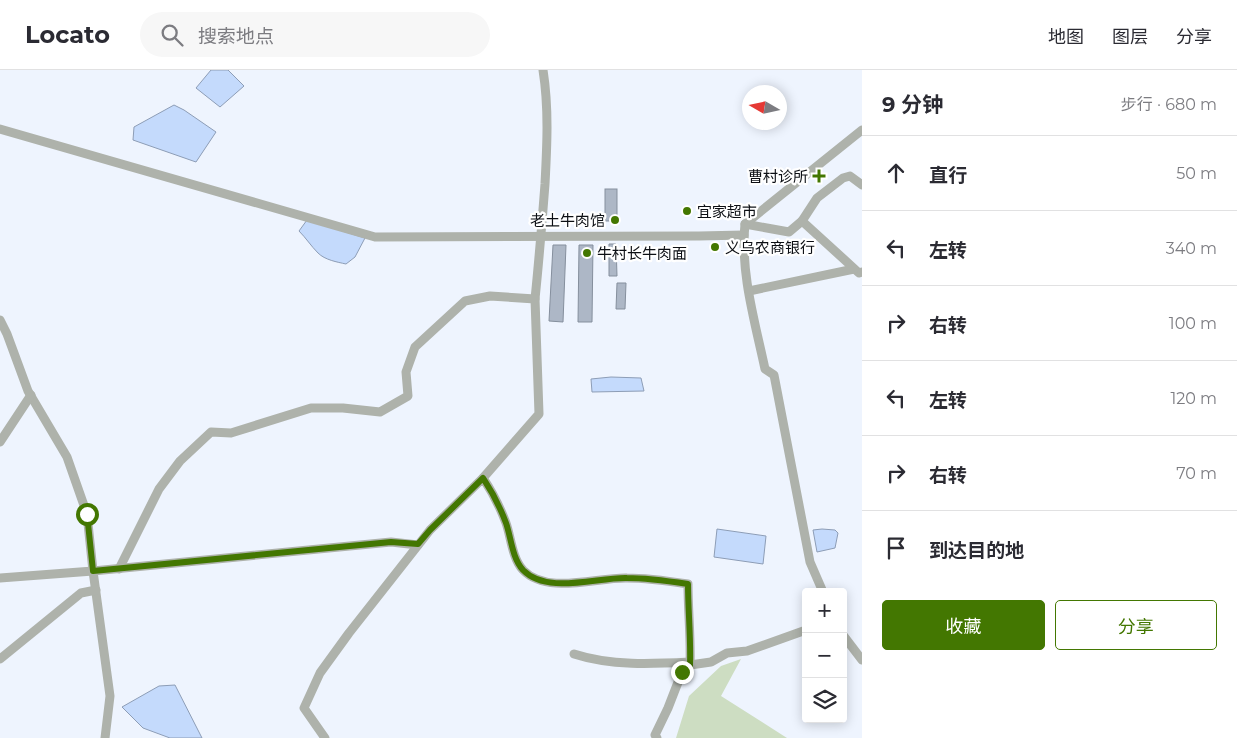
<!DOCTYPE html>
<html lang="zh">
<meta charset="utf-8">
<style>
body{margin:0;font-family:Montserrat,"Noto Sans SC",sans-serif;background:#f7f7f7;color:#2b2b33}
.controls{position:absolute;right:15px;bottom:15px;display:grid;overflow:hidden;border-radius:5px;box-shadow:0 2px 12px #0003}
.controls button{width:45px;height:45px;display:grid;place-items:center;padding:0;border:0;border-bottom:1px solid #e1e1e2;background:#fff;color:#2b2b33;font:25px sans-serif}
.compass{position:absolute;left:742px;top:15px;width:45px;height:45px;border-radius:50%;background:#fff;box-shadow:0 2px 12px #0003;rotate:279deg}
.stop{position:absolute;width:15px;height:15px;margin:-11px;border:4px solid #437701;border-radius:50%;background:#fff}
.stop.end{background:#437701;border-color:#fff;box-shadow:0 1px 5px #0008}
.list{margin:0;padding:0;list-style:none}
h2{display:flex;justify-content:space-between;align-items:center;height:65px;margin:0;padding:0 20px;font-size:21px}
h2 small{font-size:16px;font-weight:400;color:#7c7c81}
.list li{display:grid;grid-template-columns:32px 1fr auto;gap:15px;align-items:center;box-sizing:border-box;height:75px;padding:0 20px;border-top:1px solid #e1e1e2}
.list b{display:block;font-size:19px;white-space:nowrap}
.list em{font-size:16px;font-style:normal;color:#7c7c81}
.actions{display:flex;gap:10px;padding:15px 20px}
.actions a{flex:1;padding:11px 0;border:1px solid #437701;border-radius:5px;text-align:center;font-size:18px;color:#437701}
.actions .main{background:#437701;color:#fff}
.icon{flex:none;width:28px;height:28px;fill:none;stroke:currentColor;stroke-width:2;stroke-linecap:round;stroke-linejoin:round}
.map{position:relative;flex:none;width:862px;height:668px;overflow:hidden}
header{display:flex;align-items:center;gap:30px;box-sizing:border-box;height:70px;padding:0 25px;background:#fff;border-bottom:1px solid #e1e1e2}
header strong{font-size:24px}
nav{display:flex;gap:28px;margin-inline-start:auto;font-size:18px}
.search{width:350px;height:45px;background:#f7f7f7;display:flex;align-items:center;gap:12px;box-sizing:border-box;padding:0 18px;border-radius:28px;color:#7c7c81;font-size:19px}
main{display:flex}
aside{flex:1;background:#fff}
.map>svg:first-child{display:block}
</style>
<header>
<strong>Locato</strong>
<div class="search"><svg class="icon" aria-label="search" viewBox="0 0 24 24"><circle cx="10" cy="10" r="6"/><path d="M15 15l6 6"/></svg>搜索地点</div>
<nav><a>地图</a><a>图层</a><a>分享</a></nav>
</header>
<main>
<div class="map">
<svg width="862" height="668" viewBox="0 0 862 668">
<rect width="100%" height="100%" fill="#eef4fe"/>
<polygon fill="#cdddc2" points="741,589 721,626 787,668 676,668 689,626 721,596"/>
<g fill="#c4dafc" stroke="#8d9db6">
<polygon points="211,0 228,0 244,16 220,37 196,18"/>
<polygon points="174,35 184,40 216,62 196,92 133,70 134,57"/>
<path d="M307,150l58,18 -10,19 -9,7c-9,-2 -21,-4 -28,-11 -7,-7 -12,-15 -19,-22z"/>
<polygon points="611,307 641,308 644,321 592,322 591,309"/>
<polygon points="717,459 766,466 763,494 714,487"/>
<polygon points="822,459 835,460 838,463 835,478 817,482 813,460"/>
<polygon points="175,615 202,668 170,668 143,658 122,637 159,616"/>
</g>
<g fill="#adb7c6" stroke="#858f9d">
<rect x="605" y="119" width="12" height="32"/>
<polygon points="609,174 616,174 617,206 609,206"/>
<polygon points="553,175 566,175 563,252 549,251"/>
<polygon points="579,175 593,175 592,252 578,252"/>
<polygon points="617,213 626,213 625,239 616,239"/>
</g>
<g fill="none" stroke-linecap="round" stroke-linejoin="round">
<g stroke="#aeb2ab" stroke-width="9">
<polyline points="0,59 375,167 699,166 744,165"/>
<polyline points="802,151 817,128 843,108 850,106 862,115"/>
<polyline points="745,154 789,162 802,151 859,203 862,202"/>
<polyline points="749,221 854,199"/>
<path d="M535,229c4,-39 7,-76 10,-115 2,-38 4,-76 -2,-114"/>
<polyline points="0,250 7,264 28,321 67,387 87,444 93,501 110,626 105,668"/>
<polyline points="0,372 31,325"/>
<polyline points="119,499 159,419 180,391 211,362 231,363 311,338 343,338 380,342 408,326 406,302 415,277 465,231 490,226 535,229 539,344 483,408"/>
<polyline points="0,508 93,501 391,472 418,475"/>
<path d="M823,522l-13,-30 -36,-187 -9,-6c-10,-47 -25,-97 -20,-145l117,-94"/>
<polyline points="843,565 862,590"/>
<path d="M574,584c37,12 78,10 116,8"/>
<polyline points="0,589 81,523 96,520"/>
<path d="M325,668l-21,-30 16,-35 29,-40 48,-61 33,-42 53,-52c10,15 17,29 23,45 5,14 6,35 17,47 24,25 74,7 104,8 21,0 41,3 61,6 0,27 3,54 2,81l21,-3 16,-9 20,-2 59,-21"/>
<polyline points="657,668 655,665 668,638 682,602 690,595"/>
</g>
</g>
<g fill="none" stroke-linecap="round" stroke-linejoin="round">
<path stroke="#437701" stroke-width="6" d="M87,444l6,57 298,-29 27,2 12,-14 53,-52c10,15 17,29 23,45 5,14 6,35 17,47 24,25 74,7 104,8 21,0 41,3 61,6 0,27 3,54 2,82l-8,6"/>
</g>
<g fill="#437701" stroke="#fff" stroke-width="2">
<path d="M816.5 98.5h5v5h5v5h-5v5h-5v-5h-5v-5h5z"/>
<circle cx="687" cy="141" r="5"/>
<circle cx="615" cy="150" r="5"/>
<circle cx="715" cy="177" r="5"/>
<circle cx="587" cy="183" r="5"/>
</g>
<g text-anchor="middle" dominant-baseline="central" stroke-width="4.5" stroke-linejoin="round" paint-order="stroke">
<g font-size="15" fill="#0c0f14" stroke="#fff" text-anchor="start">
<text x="808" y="106" text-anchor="end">曹村诊所</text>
<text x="697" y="141">宜家超市</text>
<text x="605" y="150" text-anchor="end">老土牛肉馆</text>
<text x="725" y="177">义乌农商银行</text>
<text x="597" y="183">牛村长牛肉面</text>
</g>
</g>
</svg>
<div class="controls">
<button>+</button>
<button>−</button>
<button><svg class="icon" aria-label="layers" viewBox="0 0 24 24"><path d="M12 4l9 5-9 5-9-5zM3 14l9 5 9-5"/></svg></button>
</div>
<svg class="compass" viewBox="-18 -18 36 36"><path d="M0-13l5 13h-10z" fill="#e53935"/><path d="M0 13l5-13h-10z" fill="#7c7c81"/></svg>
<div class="stop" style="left:87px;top:444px"></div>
<div class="stop end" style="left:682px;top:602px"></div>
</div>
<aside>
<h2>9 分钟<small>步行 · 680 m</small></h2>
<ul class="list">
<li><svg class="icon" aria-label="ahead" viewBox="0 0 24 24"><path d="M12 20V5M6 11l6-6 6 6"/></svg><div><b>直行</b></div><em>50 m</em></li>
<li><svg class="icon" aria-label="left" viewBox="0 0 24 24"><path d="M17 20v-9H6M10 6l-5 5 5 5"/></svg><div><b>左转</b></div><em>340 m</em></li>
<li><svg class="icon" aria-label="right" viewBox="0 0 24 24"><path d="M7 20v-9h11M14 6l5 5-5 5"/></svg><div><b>右转</b></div><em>100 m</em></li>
<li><svg class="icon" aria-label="left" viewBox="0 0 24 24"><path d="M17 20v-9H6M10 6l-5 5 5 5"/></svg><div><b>左转</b></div><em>120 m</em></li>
<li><svg class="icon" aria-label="right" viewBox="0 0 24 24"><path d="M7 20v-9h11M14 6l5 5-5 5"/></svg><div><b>右转</b></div><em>70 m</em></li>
<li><svg class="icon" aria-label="arrive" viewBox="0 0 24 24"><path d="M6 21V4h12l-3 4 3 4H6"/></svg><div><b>到达目的地</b></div></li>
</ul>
<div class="actions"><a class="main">收藏</a><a>分享</a></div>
</aside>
</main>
